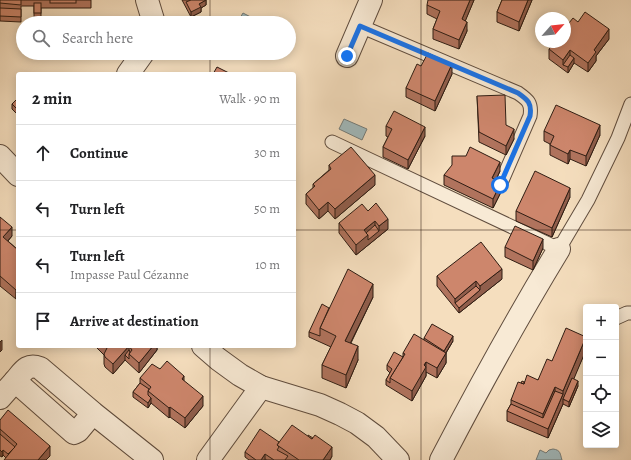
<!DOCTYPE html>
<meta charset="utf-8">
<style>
body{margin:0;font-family:Alegreya,serif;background:#f2f2f2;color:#202124}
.controls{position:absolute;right:12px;bottom:12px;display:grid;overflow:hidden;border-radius:4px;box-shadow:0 2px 10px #0003}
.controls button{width:36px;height:36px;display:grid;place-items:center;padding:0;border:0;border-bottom:1px solid #e0e0e0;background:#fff;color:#202124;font:20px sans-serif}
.compass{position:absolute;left:535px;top:12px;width:36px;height:36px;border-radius:50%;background:#fff;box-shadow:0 2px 10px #0003;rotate:63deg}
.stop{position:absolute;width:12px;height:12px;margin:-9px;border:3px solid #1a73e8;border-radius:50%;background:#fff}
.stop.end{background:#1a73e8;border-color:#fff;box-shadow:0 1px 4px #0008}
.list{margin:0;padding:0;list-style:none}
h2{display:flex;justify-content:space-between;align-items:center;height:52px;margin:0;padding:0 16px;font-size:17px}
h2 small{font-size:13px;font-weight:400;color:#757577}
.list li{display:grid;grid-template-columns:26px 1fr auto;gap:12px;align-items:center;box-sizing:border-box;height:56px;padding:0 16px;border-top:1px solid #e0e0e0}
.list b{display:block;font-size:15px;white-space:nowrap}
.list p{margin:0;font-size:13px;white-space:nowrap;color:#757577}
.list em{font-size:13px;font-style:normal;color:#757577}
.icon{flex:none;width:22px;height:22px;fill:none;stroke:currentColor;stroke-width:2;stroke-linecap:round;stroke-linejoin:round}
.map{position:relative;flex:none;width:631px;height:460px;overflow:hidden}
.search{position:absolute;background:#fff;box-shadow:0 2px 10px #0003;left:16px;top:16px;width:280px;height:44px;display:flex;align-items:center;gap:10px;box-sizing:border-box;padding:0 14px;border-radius:22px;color:#757577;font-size:15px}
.panel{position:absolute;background:#fff;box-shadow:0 2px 10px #0003;left:16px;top:72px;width:280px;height:276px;border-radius:4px}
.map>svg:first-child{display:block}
</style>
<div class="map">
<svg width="631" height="460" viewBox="0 0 631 460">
<rect width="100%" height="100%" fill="#f5debe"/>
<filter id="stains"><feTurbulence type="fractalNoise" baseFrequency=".005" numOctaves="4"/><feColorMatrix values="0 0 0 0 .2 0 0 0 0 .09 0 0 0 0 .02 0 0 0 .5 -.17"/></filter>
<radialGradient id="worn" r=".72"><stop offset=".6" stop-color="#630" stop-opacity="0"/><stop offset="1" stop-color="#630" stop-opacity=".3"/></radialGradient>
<g fill="#a1b9bc" stroke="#737b78">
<polygon points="243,13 262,23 237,23"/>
<polygon points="344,119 367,129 362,140 339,129"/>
<path d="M553,449c8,1 7,5 9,11h-26l4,-10 6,3 3,-3z"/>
</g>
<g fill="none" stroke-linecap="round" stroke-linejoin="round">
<g stroke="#604d3e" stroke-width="15">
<g id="service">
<path d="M360,26l158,67c10,7 14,10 12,23l-30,69"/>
<polyline points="332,142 559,249 588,200 618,138 631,104"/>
<polyline points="616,318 627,313 631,313"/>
</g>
</g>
<g stroke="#604d3e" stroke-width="24">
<g id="minor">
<polyline points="147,0 154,23"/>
<polyline points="347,56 371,0"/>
<polyline points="128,74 143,53"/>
<polyline points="0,156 18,175"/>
<polyline points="203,346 218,359 240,375 261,387 320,405 340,414 357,423 376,437 398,460"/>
<polyline points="0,398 15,381"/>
<path d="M93,413l-15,18 -4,2 -59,-52c8,-9 11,-18 25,-13l53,45 59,47"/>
<polyline points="208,460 261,387"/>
<path d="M441,460c37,-71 76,-142 118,-211"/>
</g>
</g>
<use href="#service" stroke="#f8ead5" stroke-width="13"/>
<use href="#minor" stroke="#f8ead5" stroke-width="22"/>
</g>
<g fill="#b0735d" stroke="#2f1d13">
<polygon points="0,0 91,0 91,8 41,8 41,18 34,18 34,6 21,6 21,22 0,21"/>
<polygon points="182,0 206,0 206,5 201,8 201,12 191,17"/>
<polygon points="474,0 465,21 467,31 459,49 433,39 433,29 437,19 427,14 427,5"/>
<polygon points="502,0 532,0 519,31 497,22 497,12"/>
<polygon points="578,22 609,39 596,56 596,61 588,72 574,63 568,73 549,59 549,49"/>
<polygon points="238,53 248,53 246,57"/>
<polygon points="421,66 452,74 435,111 406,97 406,88"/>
<polygon points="477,96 506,125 514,139 506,155 479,142"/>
<polygon points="18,98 18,115 12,109 12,104"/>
<polygon points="386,126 425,136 408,169 383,157 383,147 388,137 386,136"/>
<polygon points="544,131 600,135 586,166 570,159 568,164 550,155 550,144 544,141"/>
<polygon points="329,165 375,185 335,219 328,211 319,219 306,204 306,194 313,188 313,184 329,170"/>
<polygon points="500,171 496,180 501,192 493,208 444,185 444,175"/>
<polygon points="570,197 552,237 516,221 516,211"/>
<polygon points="368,211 388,229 356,255 339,233 339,223"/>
<polygon points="0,217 12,236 8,241 18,250 16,299 0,286"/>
<polygon points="505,247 543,248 533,270 505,257"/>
<polygon points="437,276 502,279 459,313 437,286"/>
<polygon points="373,297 351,343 358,360 346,388 322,378 322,365 331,347 309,337 309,332 329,308"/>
<polygon points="424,338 453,341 446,353 446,363 437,378 426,372 426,376 412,401 386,385 386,380 390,373 387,370 387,365 403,357 403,353 424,340"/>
<polygon points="95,346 157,346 157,350 139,373 125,360 113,374 105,367 104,364 104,355"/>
<polygon points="586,350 573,379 578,386 569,407 563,404 548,438 507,421 507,411 511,404 511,400 521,383 524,382 538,380 552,361"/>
<polygon points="160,369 184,381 203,406 185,428 170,417 169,418 151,403 148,408 133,397 133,392 140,383 140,378"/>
<polygon points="0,420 50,456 6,458 3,455 2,457 0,456"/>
<polygon points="279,442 332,456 330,460 267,460 265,459 265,460 249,460 245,457 245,452"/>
</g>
<g fill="#905e4c" stroke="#2f1d13">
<polygon points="206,0 206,5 201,8 201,12 191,17 191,12 199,4"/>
<polygon points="470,0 474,0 462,29 462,19"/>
<polygon points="528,0 532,0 519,31 519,22"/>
<polygon points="467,22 467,31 459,49 459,40"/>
<polygon points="609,29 609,39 596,56 596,61 588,72 588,63 594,50"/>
<polygon points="570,50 570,60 563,65 563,60"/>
<polygon points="574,58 574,63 568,73 568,67"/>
<polygon points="452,64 452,74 435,111 435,101"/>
<polygon points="600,125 600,135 586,166 586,156"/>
<polygon points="425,127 425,136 408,169 408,160"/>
<polygon points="514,129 514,139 506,155 506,146"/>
<polygon points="570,150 570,159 568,164 568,154"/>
<polygon points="500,162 500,171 492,188 492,178"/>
<polygon points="375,175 375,185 335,219 335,209"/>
<polygon points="501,182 501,192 493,208 493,199"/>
<polygon points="570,188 570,197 552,237 552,228"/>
<polygon points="328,202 328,211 319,219 319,210"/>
<polygon points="388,219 388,229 356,255 356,245 364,230 375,221 375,230 379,231 379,226"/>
<polygon points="12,227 12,236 3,246 3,237"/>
<polygon points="543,239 543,248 533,270 533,261"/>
<polygon points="502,269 502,279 459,313 459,308 480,290 480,286"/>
<polygon points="476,281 476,291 455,303 455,299"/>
<polygon points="373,284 373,297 345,354 345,341"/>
<polygon points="18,287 18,297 16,299 16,290"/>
<polygon points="453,336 453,341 444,356 444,351"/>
<polygon points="586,337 586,350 565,400 563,399 563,404 548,438 548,429 563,394 563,391"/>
<polygon points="2,340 2,350 0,352 0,342"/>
<polygon points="129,346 129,355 125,355 125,360 113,374 113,364"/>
<polygon points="153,346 157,346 157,350 139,373 139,363"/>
<polygon points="358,346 358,360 346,388 346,375"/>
<polygon points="446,353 446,363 437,378 437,368"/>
<polygon points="426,362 426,376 412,401 412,391"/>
<polygon points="184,376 184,386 182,379"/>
<polygon points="578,381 578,386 569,407 569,402"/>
<polygon points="555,387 555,401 543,427 543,414"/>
<polygon points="203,396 203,406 185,428 185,418"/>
<polygon points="151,398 151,403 148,408 148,403"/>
<polygon points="170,407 170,417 169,418 169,408"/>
<polygon points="50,446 50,456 46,460 38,460"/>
<polygon points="332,447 332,456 330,460 323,460"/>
<polygon points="3,450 3,455 2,457 2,452"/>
<polygon points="265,454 265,460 261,460"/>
</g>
<g fill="#cd866c" stroke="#2f1d13">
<polygon points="0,0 21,0 21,5 0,3"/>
<rect x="50" y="0" width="26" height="3"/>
<polygon points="191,0 206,0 199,4 201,7 191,12 186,2"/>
<polygon points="428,0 470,0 462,19 467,22 459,40 433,29 440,11 427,5"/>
<polygon points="502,0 528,0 519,22 497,12"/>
<rect x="34" y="3" width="7" height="10"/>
<polygon points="0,8 21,9 21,17 0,16"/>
<polygon points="585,12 609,29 594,50 596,52 588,63 570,50 563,60 549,49 555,42 565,42 565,28 573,18 578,22"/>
<polygon points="428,53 452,64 435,101 406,88 417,64 421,66"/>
<polygon points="570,55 574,58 568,67 563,65"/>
<polygon points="217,67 231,74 213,74"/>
<polygon points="505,95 506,125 514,129 506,146 479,132 477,96"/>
<polygon points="18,98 18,110 12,104"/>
<polygon points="556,105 600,125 586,156 570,150 568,154 550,145 554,136 544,131"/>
<polygon points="394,111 425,127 408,160 383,147 392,129 386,126"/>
<polygon points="351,147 375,175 335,209 328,202 319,210 306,194 315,186 313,184 331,169 329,165"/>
<polygon points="470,147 500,162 492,178 501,182 493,199 444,175 452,165 452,156 466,156"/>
<polygon points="535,171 570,188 552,228 516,211"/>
<polygon points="376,203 388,219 379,226 375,221 364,230 368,235 356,245 339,223 362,204 368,211"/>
<polygon points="0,217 12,227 3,237 18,250 18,287 16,290 0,276"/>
<polygon points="375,225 379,231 368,240 368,235 366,233"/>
<polygon points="515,226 543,239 533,261 505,247"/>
<polygon points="481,242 502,269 480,286 476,281 455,299 437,276"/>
<polygon points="348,269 373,284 345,341 358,346 346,375 322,365 336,336 320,328"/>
<polygon points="476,286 480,290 459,308 455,303"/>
<polygon points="322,304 329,308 320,328 320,336 309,332"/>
<polygon points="432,324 453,336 444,351 424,338"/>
<polygon points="566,328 586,337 563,391 555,387 543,414 511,400 518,382 524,384 527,375 538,380 547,359 552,361"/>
<polygon points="414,334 446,353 437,368 426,362 424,365 426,367 412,391 390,378 405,354 403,353"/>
<polygon points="104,346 129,346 113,364 105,357 104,354 107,348"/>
<polygon points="129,346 153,346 139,363 129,354 132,350"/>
<polygon points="129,350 130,352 129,354 129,359 125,355"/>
<polygon points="394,352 403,357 390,378 390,383 386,380 392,369 387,365"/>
<polygon points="167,361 184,376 182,379 203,396 185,418 170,407 169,408 148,391 151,387 140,378 152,364 160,369"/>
<polygon points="572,378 578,381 569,402 563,399"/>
<polygon points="522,381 524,382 524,384 521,383"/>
<polygon points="140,383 149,389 148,391 148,395 151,398 148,403 133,392"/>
<polygon points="555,391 563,394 548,429 507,411 511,404 543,418"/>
<polygon points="8,410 50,446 38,460 4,460 17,444 0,429 0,420"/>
<polygon points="292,425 312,439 315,435 332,447 323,460 299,460 277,445"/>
<polygon points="260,429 279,442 277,445 279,447 277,450 288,456 285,460 274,460 265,454 261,460 256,460 245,452"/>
<polygon points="0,434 15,447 8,454 3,450 2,452 0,450"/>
<polygon points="308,435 313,438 312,439 308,436"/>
</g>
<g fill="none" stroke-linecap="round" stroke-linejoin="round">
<path stroke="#1a73e8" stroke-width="5" d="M347,56l13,-30 158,67c10,7 14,10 12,23l-30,69"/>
</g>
<path fill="none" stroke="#2f1d13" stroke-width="1" stroke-opacity="0.55" d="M210,0v23M421,0v460M210,53v21M0,230h18M294,230h337M210,346v114"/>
<rect width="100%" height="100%" filter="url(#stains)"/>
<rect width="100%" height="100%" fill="url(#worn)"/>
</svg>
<div class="controls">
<button>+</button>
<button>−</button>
<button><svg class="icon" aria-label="locate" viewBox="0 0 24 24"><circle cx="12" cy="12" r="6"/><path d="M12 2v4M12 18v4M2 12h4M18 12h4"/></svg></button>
<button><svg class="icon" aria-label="layers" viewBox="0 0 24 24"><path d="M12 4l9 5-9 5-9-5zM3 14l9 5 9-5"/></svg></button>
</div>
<svg class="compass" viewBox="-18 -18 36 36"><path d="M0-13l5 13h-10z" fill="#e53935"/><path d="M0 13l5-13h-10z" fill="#757577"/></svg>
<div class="stop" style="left:500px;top:185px"></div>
<div class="stop end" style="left:347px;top:56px"></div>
<div class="search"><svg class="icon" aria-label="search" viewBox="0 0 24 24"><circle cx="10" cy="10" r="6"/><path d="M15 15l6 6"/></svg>Search here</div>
<section class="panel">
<h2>2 min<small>Walk · 90 m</small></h2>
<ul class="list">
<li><svg class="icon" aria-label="ahead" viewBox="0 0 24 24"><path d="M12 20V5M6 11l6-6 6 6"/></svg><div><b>Continue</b></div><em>30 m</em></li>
<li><svg class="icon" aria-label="left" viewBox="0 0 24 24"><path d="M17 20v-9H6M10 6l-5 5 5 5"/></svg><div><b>Turn left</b></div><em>50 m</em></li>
<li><svg class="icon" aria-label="left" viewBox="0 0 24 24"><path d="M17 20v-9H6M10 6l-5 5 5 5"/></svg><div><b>Turn left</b><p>Impasse Paul Cézanne</p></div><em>10 m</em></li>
<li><svg class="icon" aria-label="arrive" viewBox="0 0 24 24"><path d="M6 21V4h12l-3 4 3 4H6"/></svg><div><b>Arrive at destination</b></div></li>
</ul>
</section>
</div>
